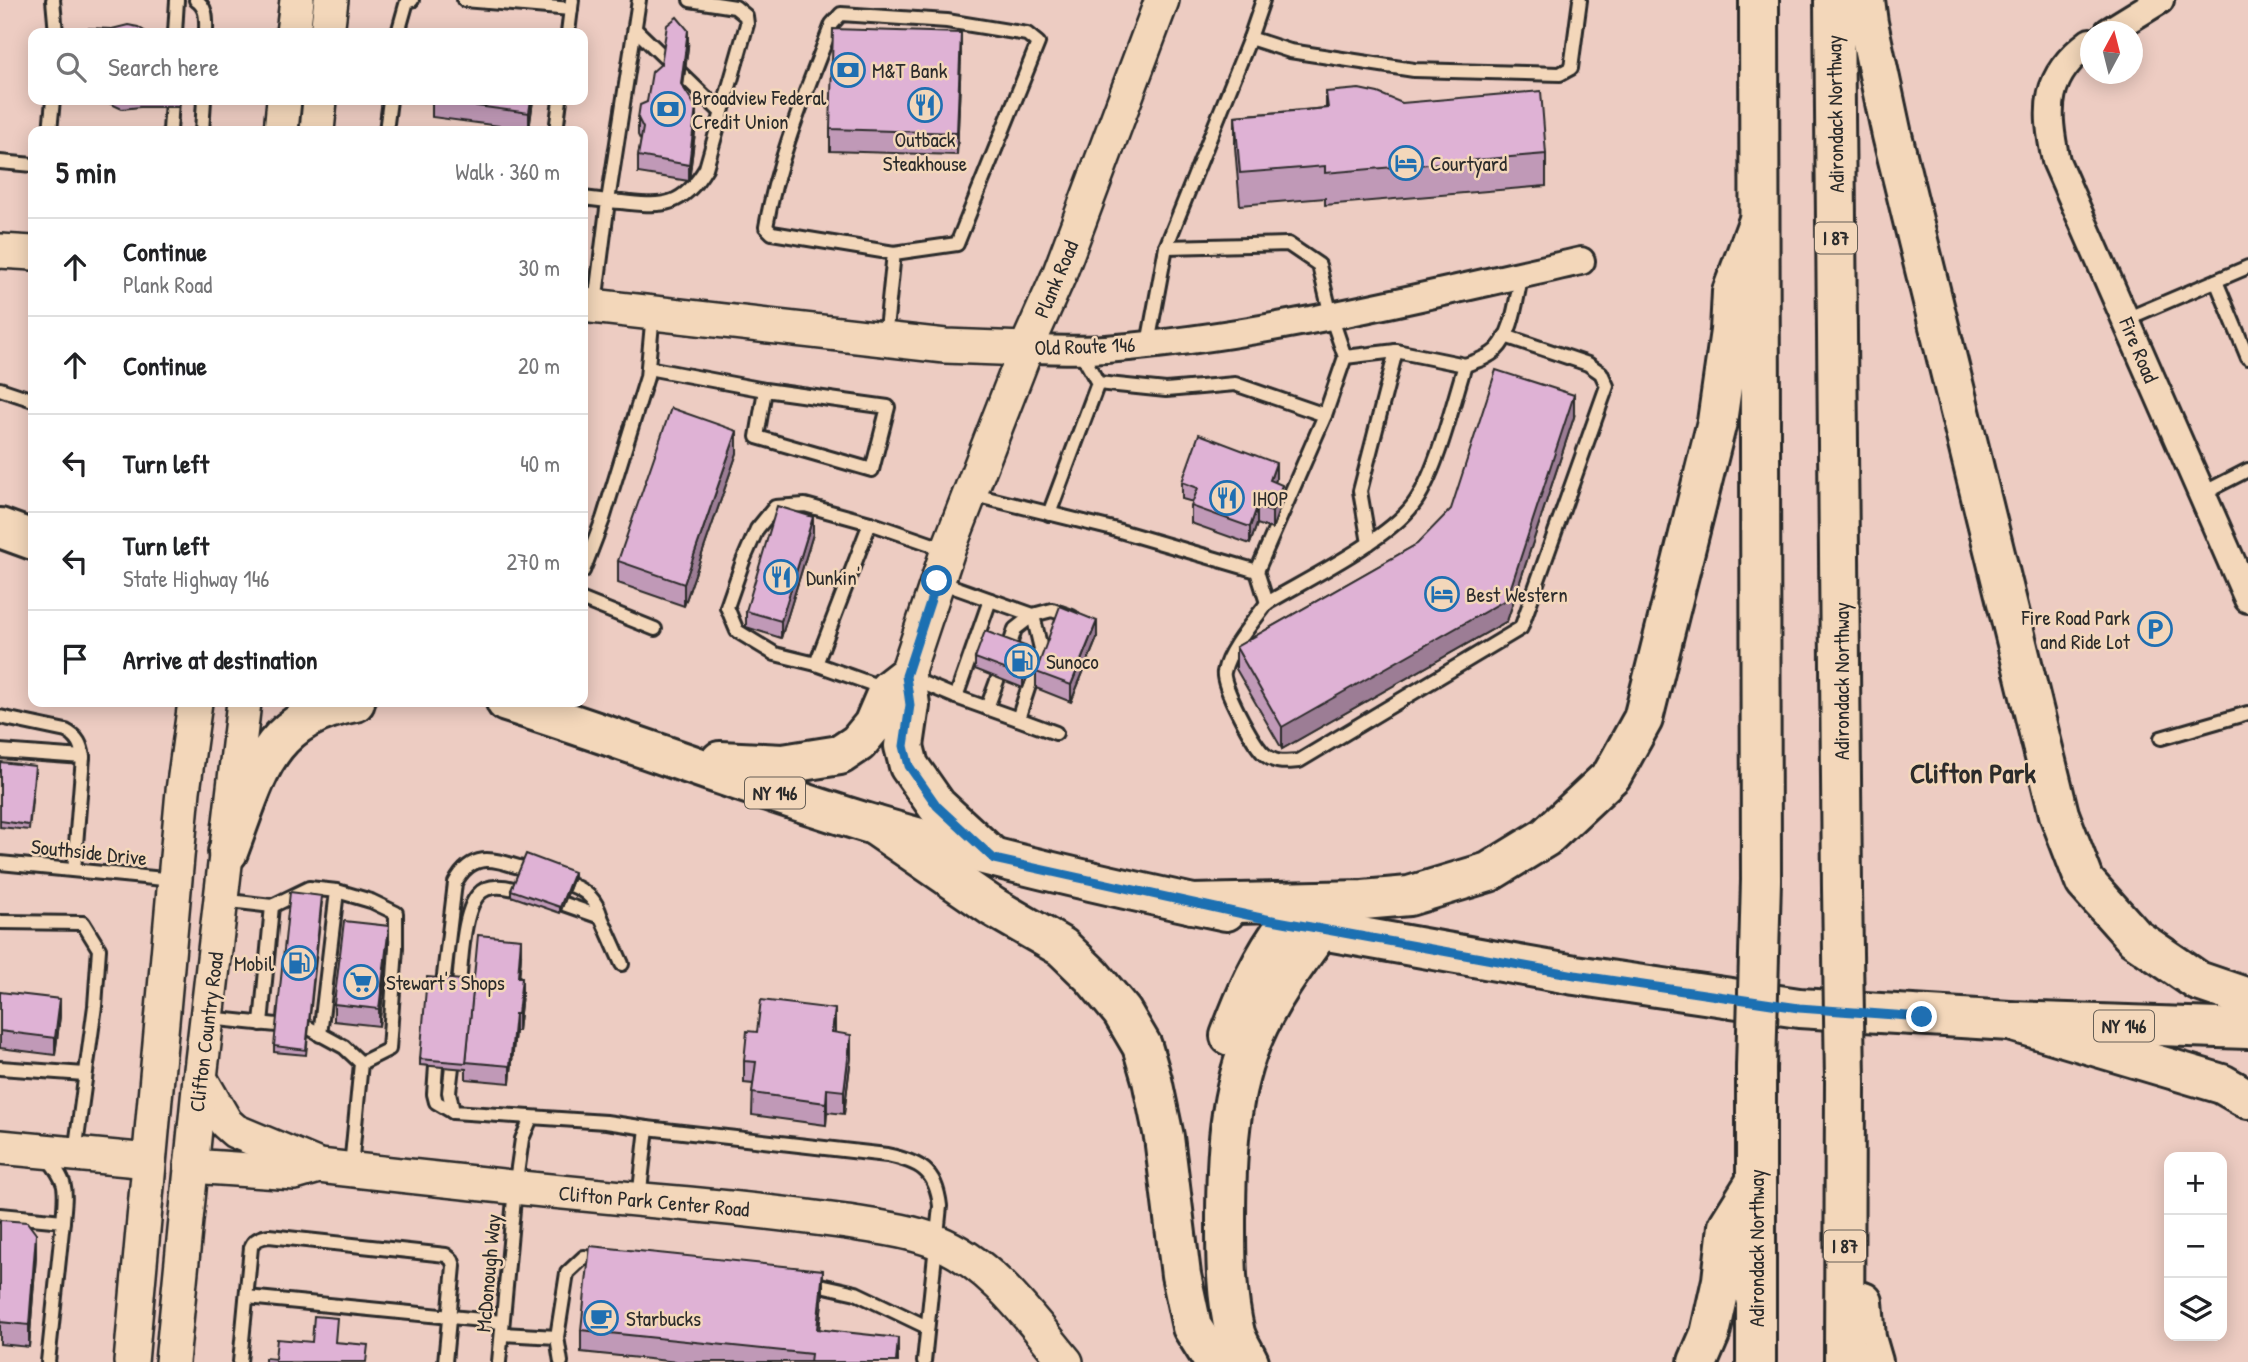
<!DOCTYPE html>
<meta charset="utf-8">
<style>
body{margin:0;font-family:"Patrick Hand",sans-serif;background:#f2f2f2;color:#202124}
.controls{position:absolute;right:21px;bottom:21px;display:grid;overflow:hidden;border-radius:14px;box-shadow:0 4px 18px #0003}
.controls button{width:63px;height:63px;display:grid;place-items:center;padding:0;border:0;border-bottom:2px solid #e0e0e0;background:#fff;color:#202124;font:35px sans-serif}
.compass{position:absolute;left:2080px;top:21px;width:63px;height:63px;border-radius:50%;background:#fff;box-shadow:0 4px 18px #0003;rotate:7deg}
.stop{position:absolute;width:21px;height:21px;margin:-16px;border:5px solid #1f6fb2;border-radius:50%;background:#fff}
.stop.end{background:#1f6fb2;border-color:#fff;box-shadow:0 2px 7px #0008}
.list{margin:0;padding:0;list-style:none}
h2{display:flex;justify-content:space-between;align-items:center;height:91px;margin:0;padding:0 28px;font-size:30px}
h2 small{font-size:23px;font-weight:400;color:#757577}
.list li{display:grid;grid-template-columns:46px 1fr auto;gap:21px;align-items:center;box-sizing:border-box;height:98px;padding:0 28px;border-top:2px solid #e0e0e0}
.list b{display:block;font-size:26px;white-space:nowrap}
.list p{margin:0;font-size:23px;white-space:nowrap;color:#757577}
.list em{font-size:23px;font-style:normal;color:#757577}
.icon{flex:none;width:38px;height:38px;fill:none;stroke:currentColor;stroke-width:2;stroke-linecap:round;stroke-linejoin:round}
.map{position:relative;flex:none;width:2248px;height:1362px;overflow:hidden}
.search{position:absolute;background:#fff;box-shadow:0 4px 18px #0003;left:28px;top:28px;width:560px;height:77px;display:flex;align-items:center;gap:18px;box-sizing:border-box;padding:0 24px;border-radius:14px;color:#757577;font-size:26px}
.panel{position:absolute;background:#fff;box-shadow:0 4px 18px #0003;left:28px;top:126px;width:560px;height:581px;border-radius:14px}
.map>svg:first-child{display:block}
</style>
<div class="map">
<svg width="2248" height="1362" viewBox="0 0 2248 1362">
<rect width="100%" height="100%" fill="#edccc2"/>
<filter id="ink" filterUnits="userSpaceOnUse"><feTurbulence type="fractalNoise" baseFrequency=".0143" numOctaves="2"/><feDisplacementMap in="SourceGraphic" scale="14" xChannelSelector="R" yChannelSelector="G"/><feConvolveMatrix kernelMatrix="1 2 1 2 8 2 1 2 1" color-interpolation-filters="sRGB"/></filter>
<g filter="url(#ink)">
<g fill="none" stroke-linecap="round" stroke-linejoin="round">
<g stroke="#2b2b2b" stroke-width="18">
<g id="service">
<polyline points="53,0 56,33"/>
<path d="M196,0c12,8 10,21 10,33"/>
<polyline points="464,0 571,9"/>
<path d="M639,0l-31,201c47,3 70,14 98,-33l41,-144 -1,-8 -11,-9 -45,-7"/>
<polyline points="1263,0 1250,38 1290,51 1414,70 1560,74 1571,68 1580,0"/>
<polyline points="635,29 722,113"/>
<polyline points="175,33 177,0"/>
<polyline points="398,33 407,1 412,0"/>
<polyline points="568,33 572,0"/>
<polyline points="50,131 53,100"/>
<polyline points="170,131 172,100"/>
<polyline points="202,131 204,100"/>
<polyline points="386,131 390,100"/>
<polyline points="556,131 560,100"/>
<polyline points="0,162 33,165"/>
<polyline points="583,198 608,201 595,304"/>
<polyline points="2216,281 2248,358"/>
<polyline points="2126,319 2248,267"/>
<path d="M885,339l9,-86 63,-9 81,-201 -11,-9 -80,-13 -106,-7 -9,10c-25,66 -54,133 -66,203l6,6 122,20"/>
<polyline points="1148,344 1166,247 1250,38"/>
<polyline points="1079,349 1098,383 1166,390 1235,384 1325,415"/>
<path d="M1465,365c11,-4 23,-7 31,-15 18,-17 20,-53 26,-76"/>
<polyline points="648,368 765,390 888,407 872,470 757,437 765,390"/>
<polyline points="0,389 33,400"/>
<polyline points="970,494 1113,529 1257,571 1325,415 1345,357 1331,316 1319,265 1288,244 1166,247"/>
<polyline points="2201,494 2248,470"/>
<polyline points="1049,514 1098,383"/>
<polyline points="1369,543 1360,491 1396,351"/>
<polyline points="583,571 603,519 647,377 653,313"/>
<path d="M1257,571l10,32c39,-23 120,-63 146,-98 23,-30 40,-102 52,-140l-69,-14 -51,6"/>
<polyline points="940,582 1033,615 1052,610 1072,617"/>
<polyline points="583,600 655,629"/>
<path d="M1267,603c-13,18 -39,47 -43,69 -3,13 29,71 39,81 11,11 23,9 36,8l222,-133 86,-242 -6,-13 -13,-9 -83,-28"/>
<polyline points="816,664 775,654 737,631 727,607 743,561 757,529 775,507 805,505 870,523"/>
<polyline points="913,679 956,697 990,600"/>
<polyline points="886,689 816,664 870,523 948,550"/>
<polyline points="956,697 1018,719 1041,649 1033,615 1015,629 1008,651"/>
<polyline points="987,708 998,678"/>
<path d="M0,717l66,14c12,6 15,14 17,26l-9,113"/>
<polyline points="1018,719 1056,733"/>
<polyline points="2161,738 2248,713"/>
<polyline points="0,751 83,757"/>
<polyline points="0,863 174,880"/>
<path d="M571,885c17,7 25,15 30,32"/>
<polyline points="337,891 371,901 396,913 396,948 389,1049 361,1063"/>
<polyline points="221,900 272,906 309,888 337,891 320,1035"/>
<polyline points="564,904 601,917 622,964"/>
<polyline points="0,922 83,923 99,949 95,1006 75,1153"/>
<path d="M443,984l12,-101c17,-32 38,-24 67,-15"/>
<path d="M459,986c2,-23 4,-74 19,-91 9,-11 24,-9 36,-6"/>
<polyline points="208,1018 277,1025"/>
<polyline points="261,1024 272,906"/>
<polyline points="309,1028 344,1047 361,1063 351,1167"/>
<polyline points="436,1066 434,1094 436,1102 453,1112"/>
<polyline points="452,1067 449,1092 453,1112 606,1122 647,1128"/>
<polyline points="0,1068 85,1074"/>
<path d="M47,1157c21,27 19,30 16,64"/>
<path d="M639,1199l8,-71 240,27c33,7 49,15 53,51l-16,156"/>
<polyline points="0,1215 63,1221 48,1362"/>
<polyline points="807,1282 856,1293 927,1327"/>
<polyline points="247,1297 502,1322"/>
<polyline points="502,1334 557,1337"/>
<path d="M240,1362l11,-115c3,-8 10,-10 18,-11l177,19 6,5 2,6 -9,96"/>
<polyline points="499,1362 515,1188 522,1139 531,1118"/>
<polyline points="561,1362 557,1337 567,1273 584,1257 605,1259"/>
</g>
</g>
<g stroke="#2b2b2b" stroke-width="32">
<g id="minor">
<polyline points="2108,32 2160,0"/>
<path d="M2090,42c-46,34 -45,66 -34,119l192,438"/>
<path d="M1026,349c27,0 54,2 80,0 161,-13 318,-53 475,-88"/>
</g>
</g>
<g stroke="#2b2b2b" stroke-width="38">
<g id="tertiary">
<polyline points="293,33 297,0"/>
<polyline points="327,33 331,0"/>
<polyline points="281,131 284,100"/>
<polyline points="317,131 320,100"/>
<polyline points="0,251 33,253"/>
<polyline points="583,305 945,346 1026,349"/>
<polyline points="906,676 948,550 1026,349 1059,275 1162,0"/>
<polyline points="200,1078 226,1123 235,1131 319,1166"/>
<polyline points="0,1147 149,1161"/>
<path d="M191,1166l104,7 24,-7c123,14 246,27 370,38 53,5 105,11 158,18 29,5 60,8 88,19 56,22 94,76 131,121"/>
<polyline points="131,1362 183,791 195,702"/>
<polyline points="172,1362 200,1078 244,702"/>
</g>
</g>
<g stroke="#2b2b2b" stroke-width="44">
<g id="primary">
<polyline points="0,528 33,540"/>
<path d="M506,702c124,39 244,86 368,123 116,34 234,61 352,86"/>
<polyline points="720,761 783,764 840,755 858,743 873,725 888,690 906,676 910,705 904,746 909,766 937,806 988,853"/>
<path d="M228,852c29,-76 37,-133 127,-150"/>
<polyline points="1288,924 1575,975 1799,1008 2010,1021 2248,1029"/>
</g>
</g>
<g stroke="#2b2b2b" stroke-width="44">
<g id="motorway">
<polyline points="1759,0 1761,880"/>
<polyline points="1834,0 1842,888"/>
<polyline points="1865,0 1868,23 1892,135 2059,814 2085,882 2135,938 2198,981 2248,998"/>
<polyline points="874,825 993,907 1062,947 1092,976 1122,1012 1142,1046 1152,1080 1164,1137 1181,1275 1192,1327 1214,1362"/>
<polyline points="1192,904 1363,900 1409,896 1489,872 1546,837 1612,775 1643,719 1717,422 1730,331 1732,292 1759,220"/>
<polyline points="2010,1021 2222,1084 2248,1099"/>
<path d="M1230,1036c15,-40 31,-78 58,-113"/>
<polyline points="1756,1068 1756,1362"/>
<polyline points="1863,1302 1866,1338 1873,1362"/>
<path d="M1249,1362c-4,-9 -11,-19 -14,-29 -9,-37 -9,-74 -9,-111 0,-64 2,-130 29,-189 17,-38 42,-71 66,-104"/>
<polyline points="1698,1362 1710,1334 1722,1280 1728,1226 1756,1181"/>
<polyline points="1844,1362 1845,1082"/>
</g>
</g>
<use href="#service" stroke="#f3d7ba" stroke-width="12"/>
<use href="#minor" stroke="#f3d7ba" stroke-width="26"/>
<use href="#tertiary" stroke="#f3d7ba" stroke-width="33"/>
<use href="#primary" stroke="#f3d7ba" stroke-width="38"/>
<use href="#motorway" stroke="#f3d7ba" stroke-width="38"/>
<g stroke="#2b2b2b" stroke-width="44" stroke-linecap="butt">
<g id="motorway-bridge">
<polyline points="1842,888 1845,1082"/>
<polyline points="1756,1068 1761,880"/>
</g>
</g>
<use href="#motorway-bridge" stroke="#f3d7ba" stroke-width="38"/>
</g>
<g fill="#c099b7" stroke="#2b2b2b" stroke-width="2">
<polygon points="688,47 683,86 696,124 689,181 638,173 638,156 641,141 638,135 638,118 647,102"/>
<polygon points="961,55 957,155 830,151 830,129"/>
<polygon points="1326,92 1402,103 1546,154 1546,186 1325,205 1325,198 1240,205 1235,147 1235,116 1326,108"/>
<polygon points="87,100 179,100 179,107 140,107 122,109 107,102"/>
<polygon points="432,100 533,100 529,130 432,117"/>
<polygon points="1574,417 1507,621 1282,749 1236,669 1236,647 1417,544"/>
<polygon points="737,453 684,606 618,583 618,561"/>
<polygon points="1276,479 1275,482 1282,502 1272,529 1257,524 1250,544 1191,523 1191,506 1193,502 1182,499 1182,482"/>
<polygon points="813,534 781,638 746,627 746,611"/>
<polygon points="1097,638 1071,702 1036,688 1036,672"/>
<polygon points="975,658 1033,661 1023,688 975,669"/>
<polygon points="0,762 35,772 29,830 0,827"/>
<polygon points="574,877 560,913 511,896 511,890"/>
<polygon points="322,902 306,1055 274,1052 274,1046"/>
<polygon points="389,943 379,1026 334,1021 334,1004"/>
<polygon points="521,956 519,977 522,994 518,1031 515,1031 510,1083 466,1079 466,1069 420,1065 420,1059 474,981"/>
<polygon points="0,992 60,1016 55,1055 0,1048"/>
<polygon points="757,1032 835,1033 851,1057 844,1114 827,1112 826,1125 752,1115 753,1084 744,1083 744,1061"/>
<polygon points="0,1220 36,1256 29,1347 0,1344"/>
<polygon points="823,1292 819,1329 898,1362 678,1362 581,1352 581,1330"/>
</g>
<g fill="#9c7d95" stroke="#2b2b2b" stroke-width="2">
<polygon points="688,30 688,47 681,100 681,84"/>
<polygon points="961,33 961,55 957,155 957,133"/>
<polygon points="531,100 533,100 529,130 529,113"/>
<polygon points="696,107 696,124 689,181 689,165"/>
<polygon points="1574,395 1574,417 1507,621 1282,749 1282,727"/>
<polygon points="737,431 737,453 684,606 684,584"/>
<polygon points="1276,463 1276,479 1270,497 1270,480"/>
<polygon points="1282,485 1282,502 1272,529 1272,512"/>
<polygon points="1257,507 1257,524 1250,544 1250,527"/>
<polygon points="813,517 813,534 781,638 781,621"/>
<polygon points="1097,621 1097,638 1071,702 1071,685"/>
<polygon points="1033,649 1033,661 1023,688 1023,676"/>
<polygon points="574,872 574,877 560,913 560,907"/>
<polygon points="389,926 389,943 379,1026 379,1009"/>
<polygon points="521,939 521,956 518,994 518,977"/>
<polygon points="522,977 522,994 518,1031 518,1014"/>
<polygon points="60,999 60,1016 55,1055 55,1038"/>
<polygon points="835,1009 835,1031 832,1054 832,1032"/>
<polygon points="515,1014 515,1031 510,1083 510,1066"/>
<polygon points="851,1035 851,1057 844,1114 844,1091"/>
<polygon points="827,1089 827,1112 826,1125 826,1103"/>
<polygon points="36,1234 36,1256 29,1347 29,1325"/>
<polygon points="823,1270 823,1292 817,1351 817,1329"/>
<polygon points="898,1338 898,1362 896,1362"/>
</g>
<g fill="#dfb2d5" stroke="#2b2b2b" stroke-width="2">
<polygon points="677,17 688,30 681,84 696,107 689,165 638,156 643,128 638,118 640,105 647,102 652,72 661,64 667,25"/>
<polygon points="128,25 138,27 146,32 184,33 89,33 89,28 112,29"/>
<polygon points="833,29 961,33 957,133 830,129"/>
<polygon points="1359,89 1378,93 1402,103 1541,91 1546,154 1325,173 1325,166 1240,173 1235,116 1328,108 1326,92"/>
<polygon points="432,100 531,100 529,113"/>
<polygon points="1496,370 1574,395 1507,599 1282,727 1236,647 1417,544 1451,509"/>
<polygon points="671,408 737,431 684,584 618,561"/>
<polygon points="1199,434 1276,463 1270,480 1282,485 1272,512 1257,507 1250,527 1191,506 1198,488 1182,482"/>
<polygon points="777,506 813,517 781,621 746,611"/>
<polygon points="1060,606 1097,621 1071,685 1036,672"/>
<polygon points="985,631 1033,649 1023,676 975,658"/>
<polygon points="0,762 35,766 29,825 0,821"/>
<polygon points="526,854 574,872 560,907 511,890"/>
<polygon points="290,892 322,896 306,1050 274,1046"/>
<polygon points="344,921 389,926 379,1009 334,1004"/>
<polygon points="478,935 521,939 518,977 522,977 518,1014 515,1014 510,1066 466,1062"/>
<polygon points="427,977 474,981 466,1063 420,1059"/>
<polygon points="0,992 60,999 55,1038 0,1031"/>
<polygon points="761,1000 835,1009 832,1032 851,1035 844,1091 827,1089 826,1103 752,1093 756,1062 744,1061 747,1031 757,1032"/>
<polygon points="0,1220 27,1222 36,1234 29,1325 0,1322"/>
<polygon points="590,1246 823,1270 817,1329 898,1338 896,1362 810,1362 811,1354 581,1330"/>
<polygon points="314,1316 337,1318 335,1342 368,1345 366,1362 265,1362 265,1358 275,1359 277,1339 312,1342"/>
</g>
</g>
<g fill="none" stroke-linecap="round" stroke-linejoin="round" filter="url(#ink)">
<polyline stroke="#1f6fb2" stroke-width="9" points="937,581 906,676 910,705 904,746 909,766 937,806 994,859 1261,918 1575,975 1799,1008 1922,1017"/>
</g>
<defs>
<g id="bank-ring" transform="scale(1.75)"><circle r="9.5" fill="#f3d7ba" stroke="#1f6fb2" stroke-width="1.5"/><path d="M-6-4H6V4H-6ZM0-2.3a2.3 2.3 0 1 0 0 4.6a2.3 2.3 0 1 0 0-4.6Z" fill="#1f6fb2"/></g>
<g id="restaurant-ring" transform="scale(1.75)"><circle r="9.5" fill="#f3d7ba" stroke="#1f6fb2" stroke-width="1.5"/><path d="M-5-6h1v4h1v-4h1v4h1v-4h1v5L-1.5 .5V6h-2V.5L-5-1ZM5-6V6H3V1.5H1.5Q1.5-4 5-6Z" fill="#1f6fb2"/></g>
<g id="hotel-ring" transform="scale(1.75)"><circle r="9.5" fill="#f3d7ba" stroke="#1f6fb2" stroke-width="1.5"/><path d="M-6-4.5h1.5V1H6V5H4.5V3h-9V5H-6ZM-4 0a1.8 1.8 0 1 1 3.6 0ZM.5 0V-2.5h3Q6-2.5 6 0Z" fill="#1f6fb2"/></g>
<g id="parking-ring" transform="scale(1.75)"><circle r="9.5" fill="#f3d7ba" stroke="#1f6fb2" stroke-width="1.5"/><path d="M-3.5-5.5H1a3.5 3.5 0 0 1 0 7H-1V5.5H-3.5ZM-1-3.4V-.6H.8a1.4 1.4 0 0 0 0-2.8Z" fill="#1f6fb2"/></g>
<g id="fuel-ring" transform="scale(1.75)"><circle r="9.5" fill="#f3d7ba" stroke="#1f6fb2" stroke-width="1.5"/><path d="M-5.5-6h7V0h2V4h1.3V-2.5L3-4.5l.8-.8L6-3V5H2.5V1h-1V6h-7ZM-4.2-4.7v3.2H.2V-4.7Z" fill="#1f6fb2"/></g>
<g id="supermarket-ring" transform="scale(1.75)"><circle r="9.5" fill="#f3d7ba" stroke="#1f6fb2" stroke-width="1.5"/><path d="M-6-5.5h2.5l.6 2H6L4.5 2H-2.5L-4.4-4H-6ZM-1.5 3.2a1.3 1.3 0 1 0 .1 0ZM3 3.2a1.3 1.3 0 1 0 .1 0Z" fill="#1f6fb2"/></g>
<g id="cafe-ring" transform="scale(1.75)"><circle r="9.5" fill="#f3d7ba" stroke="#1f6fb2" stroke-width="1.5"/><path d="M-5.5-4.5H6V0H3Q3 3.5 0 3.5H-2.5Q-5.5 3.5-5.5 0ZM3-3.2v2h1.7v-2ZM-6 4.5H4V6H-6Z" fill="#1f6fb2"/></g>
</defs>
<g fill-rule="evenodd">
<use href="#bank-ring" x="848" y="70"/>
<use href="#restaurant-ring" x="925" y="105"/>
<use href="#bank-ring" x="668" y="109"/>
<use href="#hotel-ring" x="1406" y="163"/>
<use href="#restaurant-ring" x="1227" y="498"/>
<use href="#restaurant-ring" x="781" y="577"/>
<use href="#hotel-ring" x="1442" y="594"/>
<use href="#parking-ring" x="2155" y="629"/>
<use href="#fuel-ring" x="1022" y="661"/>
<use href="#fuel-ring" x="299" y="963"/>
<use href="#supermarket-ring" x="361" y="982"/>
<use href="#cafe-ring" x="601" y="1318"/>
</g>
<g text-anchor="middle" dominant-baseline="central" stroke-width="5" stroke-linejoin="round" paint-order="stroke">
<g fill="#f3d7ba" stroke="#675f56" stroke-width="2">
<rect x="1815" y="222.5" width="42" height="31" rx="5"/>
<rect x="745" y="777.5" width="60" height="31" rx="5"/>
<rect x="2094" y="1010.5" width="60" height="31" rx="5"/>
<rect x="1824" y="1230.5" width="42" height="31" rx="5"/>
</g>
<g font-size="19" font-weight="bold" fill="#2b2b2b">
<text x="1836" y="238">I 87</text>
<text x="775" y="793">NY 146</text>
<text x="2124" y="1026">NY 146</text>
<text x="1845" y="1246">I 87</text>
</g>
<g font-size="21" fill="#2b2b2b" stroke="#f3d7ba" text-anchor="start">
<text x="872" y="70">M&amp;T Bank</text>
<text x="692" y="97">Broadview Federal<tspan x="692" dy="24">Credit Union</tspan></text>
<text x="925" y="139" text-anchor="middle">Outback<tspan x="925" dy="24">Steakhouse</tspan></text>
<text x="1430" y="163">Courtyard</text>
<text x="1252" y="498">IHOP</text>
<text x="806" y="577">Dunkin'</text>
<text x="1466" y="594">Best Western</text>
<text x="2130" y="617" text-anchor="end">Fire Road Park<tspan x="2130" dy="24">and Ride Lot</tspan></text>
<text x="1046" y="661">Sunoco</text>
<text x="274" y="963" text-anchor="end">Mobil</text>
<text x="386" y="982">Stewart's Shops</text>
<text x="626" y="1318">Starbucks</text>
</g>
<g font-size="21" fill="#2b2b2b" stroke="#f3d7ba">
<text transform="translate(1835 114) rotate(-91)">Adirondack Northway</text>
<text transform="translate(1056 279) rotate(-67)">Plank Road</text>
<text transform="translate(1085 346) rotate(-2)">Old Route 146</text>
<text transform="translate(2139 350) rotate(67)">Fire Road</text>
<text transform="translate(1841 681) rotate(-90)">Adirondack Northway</text>
<text transform="translate(89 852) rotate(6)">Southside Drive</text>
<text transform="translate(206 1032) rotate(-83)">Clifton Country Road</text>
<text transform="translate(654 1201) rotate(5)">Clifton Park Center Road</text>
<text transform="translate(1756 1248) rotate(-90)">Adirondack Northway</text>
<text transform="translate(488 1273) rotate(-85)">McDonough Way</text>
</g>
<g font-size="28" font-weight="bold" fill="#2b2b2b" stroke="#f3d7ba">
<text x="1973" y="773">Clifton Park</text>
</g>
</g>
</svg>
<div class="controls">
<button>+</button>
<button>−</button>
<button><svg class="icon" aria-label="layers" viewBox="0 0 24 24"><path d="M12 4l9 5-9 5-9-5zM3 14l9 5 9-5"/></svg></button>
</div>
<svg class="compass" viewBox="-18 -18 36 36"><path d="M0-13l5 13h-10z" fill="#e53935"/><path d="M0 13l5-13h-10z" fill="#757577"/></svg>
<div class="stop" style="left:937px;top:581px"></div>
<div class="stop end" style="left:1922px;top:1017px"></div>
<div class="search"><svg class="icon" aria-label="search" viewBox="0 0 24 24"><circle cx="10" cy="10" r="6"/><path d="M15 15l6 6"/></svg>Search here</div>
<section class="panel">
<h2>5 min<small>Walk · 360 m</small></h2>
<ul class="list">
<li><svg class="icon" aria-label="ahead" viewBox="0 0 24 24"><path d="M12 20V5M6 11l6-6 6 6"/></svg><div><b>Continue</b><p>Plank Road</p></div><em>30 m</em></li>
<li><svg class="icon" aria-label="ahead" viewBox="0 0 24 24"><path d="M12 20V5M6 11l6-6 6 6"/></svg><div><b>Continue</b></div><em>20 m</em></li>
<li><svg class="icon" aria-label="left" viewBox="0 0 24 24"><path d="M17 20v-9H6M10 6l-5 5 5 5"/></svg><div><b>Turn left</b></div><em>40 m</em></li>
<li><svg class="icon" aria-label="left" viewBox="0 0 24 24"><path d="M17 20v-9H6M10 6l-5 5 5 5"/></svg><div><b>Turn left</b><p>State Highway 146</p></div><em>270 m</em></li>
<li><svg class="icon" aria-label="arrive" viewBox="0 0 24 24"><path d="M6 21V4h12l-3 4 3 4H6"/></svg><div><b>Arrive at destination</b></div></li>
</ul>
</section>
</div>
